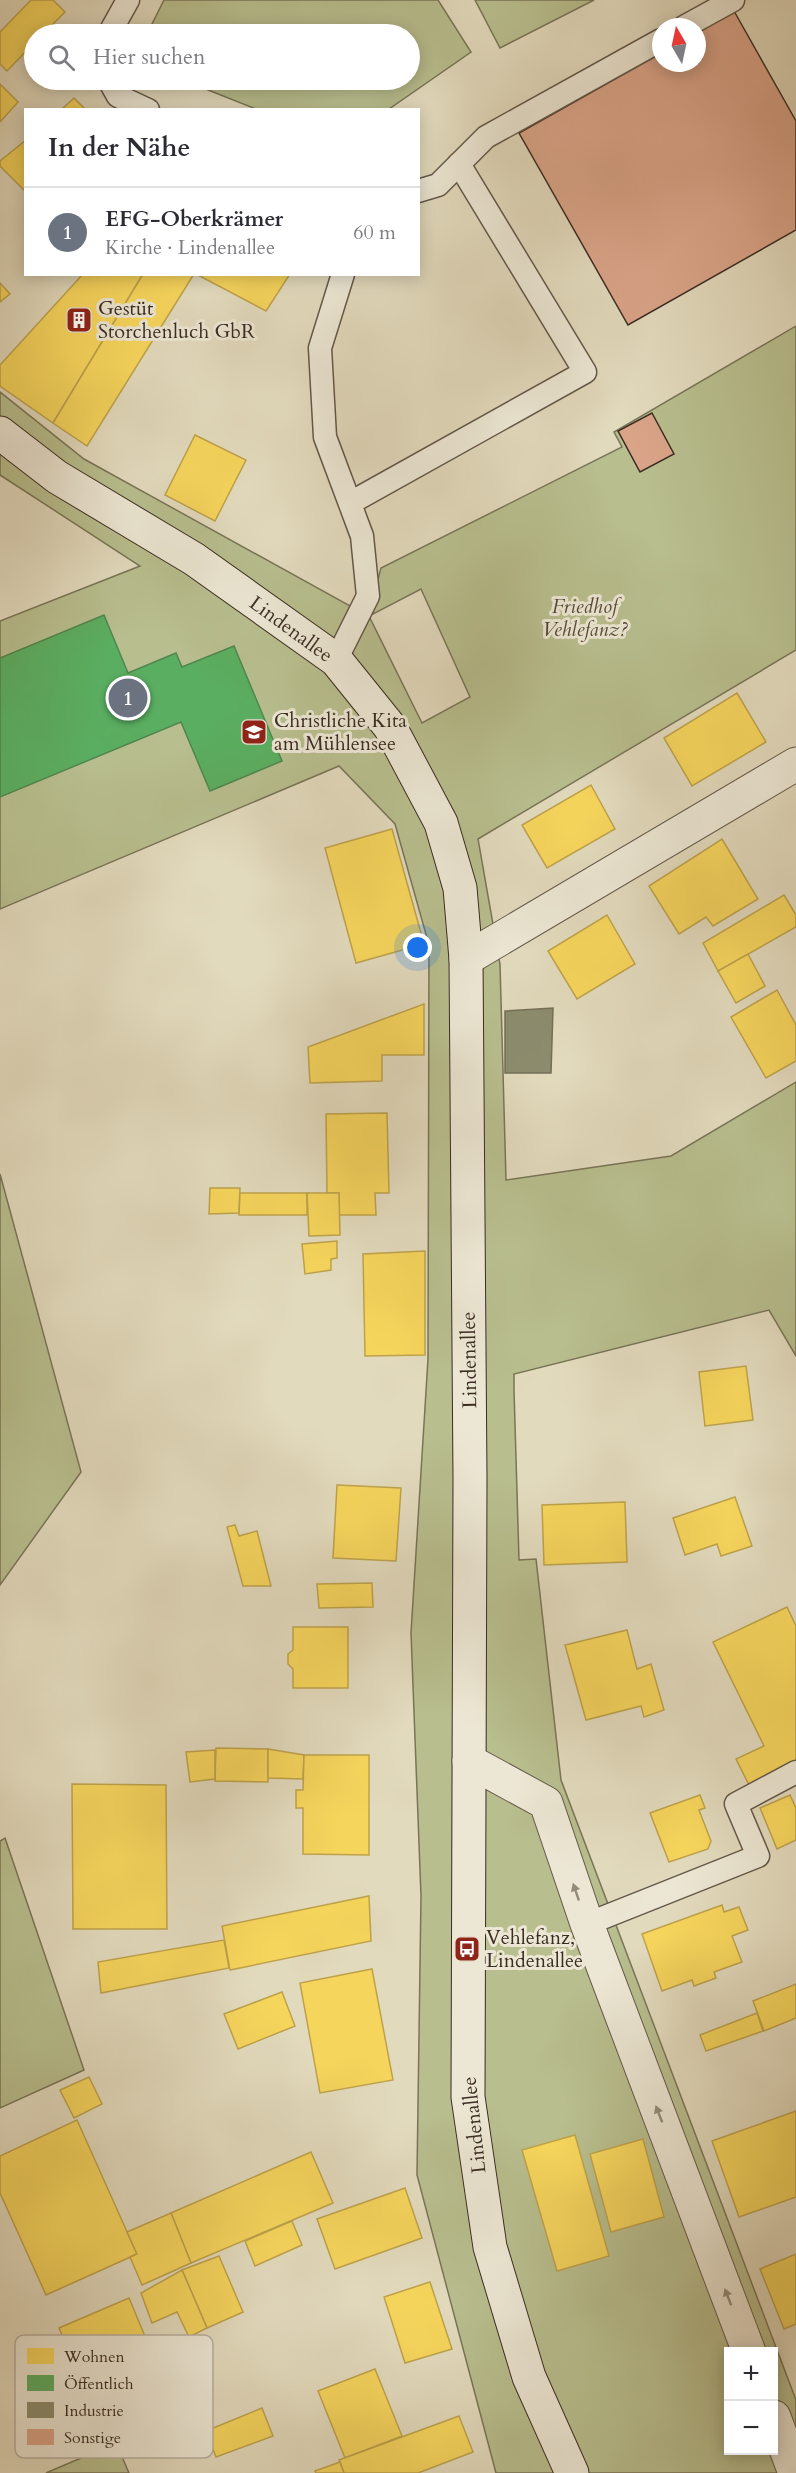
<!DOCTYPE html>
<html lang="de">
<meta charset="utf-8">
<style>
body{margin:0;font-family:Cardo,serif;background:#f7f7f7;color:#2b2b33}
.controls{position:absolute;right:18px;bottom:18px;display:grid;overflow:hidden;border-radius:0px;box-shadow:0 3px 15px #0003}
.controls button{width:54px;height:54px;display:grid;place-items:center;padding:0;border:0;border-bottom:2px solid #e1e1e2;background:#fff;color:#2b2b33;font:30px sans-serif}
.compass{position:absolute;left:652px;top:18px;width:54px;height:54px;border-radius:50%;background:#fff;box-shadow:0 3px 15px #0003;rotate:351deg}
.you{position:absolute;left:418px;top:948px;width:21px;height:21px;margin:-15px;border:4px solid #fff;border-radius:50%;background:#1a73e8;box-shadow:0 0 0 9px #1a73e833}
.badge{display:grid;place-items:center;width:39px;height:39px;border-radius:50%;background:#ea580c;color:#fff;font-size:20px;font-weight:700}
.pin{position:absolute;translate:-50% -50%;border:3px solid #fff;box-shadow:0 2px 6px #0006}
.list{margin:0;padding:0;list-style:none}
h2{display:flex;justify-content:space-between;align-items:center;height:78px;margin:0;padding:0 24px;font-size:26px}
h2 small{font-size:20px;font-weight:400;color:#7c7c81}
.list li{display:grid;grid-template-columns:39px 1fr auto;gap:18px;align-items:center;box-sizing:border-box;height:90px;padding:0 24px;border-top:2px solid #e1e1e2}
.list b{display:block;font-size:22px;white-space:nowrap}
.list p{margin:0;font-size:20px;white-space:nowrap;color:#7c7c81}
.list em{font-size:20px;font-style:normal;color:#7c7c81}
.icon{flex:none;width:33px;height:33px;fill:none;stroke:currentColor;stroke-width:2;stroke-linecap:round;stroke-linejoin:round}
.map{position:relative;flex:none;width:796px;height:2473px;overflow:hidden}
.search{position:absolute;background:#fff;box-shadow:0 3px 15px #0003;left:24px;top:24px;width:396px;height:66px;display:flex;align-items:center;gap:15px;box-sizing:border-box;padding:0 21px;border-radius:33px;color:#7c7c81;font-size:22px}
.panel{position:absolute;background:#fff;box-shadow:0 3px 15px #0003;left:24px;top:108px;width:396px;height:168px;border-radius:0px}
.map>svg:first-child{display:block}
</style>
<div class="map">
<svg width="796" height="2473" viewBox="0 0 796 2473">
<rect width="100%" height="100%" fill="#e2dabd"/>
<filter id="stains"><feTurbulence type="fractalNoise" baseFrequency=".00333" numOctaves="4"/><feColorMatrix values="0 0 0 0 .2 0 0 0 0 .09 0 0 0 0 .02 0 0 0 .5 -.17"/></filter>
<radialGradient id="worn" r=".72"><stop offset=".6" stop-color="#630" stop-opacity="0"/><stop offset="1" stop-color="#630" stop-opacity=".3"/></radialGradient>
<g fill="#b8be8e" stroke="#797558" stroke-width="1.5" fill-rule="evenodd">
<polygon points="164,0 438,0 471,52 389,109 256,109 183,80 410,80 410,34 147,34"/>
<polygon points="475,0 594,0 500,48"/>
<path d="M796,326v324l-318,189 22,125 6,216 165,-24 125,-74v274l-27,-46 -255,64v16l5,170 17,-1 25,221 235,620v73h-300l-79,-298 4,-279 -10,-263 17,-274 1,-414 -34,-121 -56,-58 -339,143v-288l140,-55 -140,-91v-83l84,67 284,157 13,-48 241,-121 -8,-15zM421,589l49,108 -48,26 -53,-107zM728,2352h46v98h-46z"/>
<polygon points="0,1174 81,1472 0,1585"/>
<polygon points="5,1838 84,2070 0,2108 0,1841"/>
<polygon points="116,2443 129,2473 46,2473"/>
</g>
<g fill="#f6d55c" stroke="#bea24b" stroke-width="1.5">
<polygon points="31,0 53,0 65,12 43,34 34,34 34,43 7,71 0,64 0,32"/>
<polygon points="0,84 18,102 0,122"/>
<polygon points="74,98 86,110 61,110"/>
<polygon points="26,140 26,192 0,166 0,161"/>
<polygon points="83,274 143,274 53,423 0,386 0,365"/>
<polygon points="143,274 194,274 87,446 53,423"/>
<polygon points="196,274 290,274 266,311"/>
<polygon points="0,283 10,294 0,302"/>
<polygon points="195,435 246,460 215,521 165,495"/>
<polygon points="737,693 766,742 692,786 664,738"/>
<polygon points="591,785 615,829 547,868 522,825"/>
<polygon points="392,829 424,944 356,963 325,848"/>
<polygon points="722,839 758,899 713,926 706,917 679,934 649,886"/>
<polygon points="784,895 796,915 796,927 718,971 703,943"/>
<polygon points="607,915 635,964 577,999 548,951"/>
<polygon points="748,954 765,986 736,1003 718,971"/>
<polygon points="777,990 796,1025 796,1061 766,1078 731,1017"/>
<polygon points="424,1004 424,1055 382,1055 382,1081 310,1083 308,1047"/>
<polygon points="387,1113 389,1193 375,1193 376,1215 339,1215 339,1193 327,1193 326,1114"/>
<polygon points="210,1188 240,1188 239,1213 209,1214"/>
<polygon points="240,1193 307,1193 307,1215 239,1215"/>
<polygon points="307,1193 339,1193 340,1235 309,1236"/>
<polygon points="337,1241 337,1258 331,1259 331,1270 305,1274 302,1244"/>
<polygon points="425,1251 425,1355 365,1356 363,1254"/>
<polygon points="746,1366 753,1420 705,1426 699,1372"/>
<polygon points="337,1485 401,1488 396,1561 333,1558"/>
<polygon points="735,1497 752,1546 721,1556 717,1544 685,1555 673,1518"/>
<polygon points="625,1502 627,1562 544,1565 542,1505"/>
<polygon points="235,1525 239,1536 257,1531 271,1586 243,1586 227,1527"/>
<polygon points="372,1583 373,1607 319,1608 317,1584"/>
<polygon points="787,1607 796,1626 796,1762 749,1785 736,1759 764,1746 713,1642"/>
<polygon points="293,1627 348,1627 348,1688 293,1688 293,1669 288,1664 288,1654 293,1650"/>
<polygon points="627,1630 637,1669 651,1664 664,1710 644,1717 641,1706 586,1720 565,1645"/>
<polygon points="216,1748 268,1749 268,1782 215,1781"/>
<polygon points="268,1749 304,1755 303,1779 268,1778"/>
<polygon points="215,1750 215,1779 190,1782 186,1752"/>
<polygon points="304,1755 369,1755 369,1855 303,1854 303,1808 296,1808 296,1790 303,1790"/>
<polygon points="72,1784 166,1785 167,1929 73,1929"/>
<polygon points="700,1795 705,1808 699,1810 711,1841 708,1849 669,1862 650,1813"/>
<polygon points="790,1795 796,1808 796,1840 777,1849 760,1808"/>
<polygon points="369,1896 371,1941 230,1970 222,1926"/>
<polygon points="722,1905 724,1912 739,1907 748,1930 732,1936 742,1962 714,1972 716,1978 694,1986 692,1980 662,1991 642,1934"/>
<polygon points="224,1940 229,1968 101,1993 98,1962"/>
<polygon points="372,1969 393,2080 320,2093 300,1983"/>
<polygon points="796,1984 796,2018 764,2031 753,2001"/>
<polygon points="282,1992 295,2026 238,2049 224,2014"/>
<polygon points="757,2013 763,2031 706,2051 700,2035"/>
<polygon points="89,2077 102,2104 74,2118 60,2090"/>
<polygon points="796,2111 796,2197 739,2217 712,2141"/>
<polygon points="77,2120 137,2254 46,2295 0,2193 0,2156"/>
<polygon points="575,2135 609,2256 557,2271 522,2150"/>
<polygon points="643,2139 664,2217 611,2232 590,2154"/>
<polygon points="311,2152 333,2203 191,2263 171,2213"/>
<polygon points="405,2188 422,2238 335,2269 317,2219"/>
<polygon points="171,2213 191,2263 142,2285 130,2257 137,2254 127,2232"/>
<polygon points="292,2221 302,2245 255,2266 245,2241"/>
<polygon points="796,2254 796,2324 784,2329 760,2269"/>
<polygon points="219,2256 243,2312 207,2328 182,2270"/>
<polygon points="182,2270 207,2328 189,2337 177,2312 152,2323 141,2293"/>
<polygon points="430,2282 452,2349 405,2363 384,2297"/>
<polygon points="129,2298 157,2365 87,2395 59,2328"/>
<polygon points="375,2369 402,2436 345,2458 318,2391"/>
<polygon points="262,2408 273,2436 216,2457 206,2431"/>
<polygon points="459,2416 473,2452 418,2473 344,2473 339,2460"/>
<polygon points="340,2462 344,2473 316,2473 315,2471"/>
</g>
<polygon fill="#5aae61" stroke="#50874e" stroke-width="1.5" points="104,615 128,673 176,653 182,667 234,646 282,761 210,791 181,722 0,797 0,658"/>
<polygon fill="#8c8c6e" stroke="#736f58" stroke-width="1.5" points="553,1008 551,1073 505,1073 505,1011"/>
<g fill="#daa489" stroke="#3a2c23" stroke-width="1.5">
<polygon points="734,11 796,121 796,230 628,325 519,133 661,53 661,63 697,63 697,32"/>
<polygon points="652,413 674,454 640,472 618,431"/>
</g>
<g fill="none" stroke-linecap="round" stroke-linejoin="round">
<g stroke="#64584a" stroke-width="25">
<g id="lane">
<polyline points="684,27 733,0"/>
<polyline points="109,34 128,0"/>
<polyline points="109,80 118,96 148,110"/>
<polyline points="418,191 438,185 486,137 661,40"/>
<polyline points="350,503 585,372 459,164"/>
<polyline points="336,660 368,596 362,536 325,437 320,348 343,274"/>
<polyline points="587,1924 758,1856 736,1804 796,1772"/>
</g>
</g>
<g stroke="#64584a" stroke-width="35">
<g id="street">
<polyline points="466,959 796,764"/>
<polyline points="469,1761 546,1803 587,1924 749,2352"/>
<polyline points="774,2417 795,2473"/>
</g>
</g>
<g stroke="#3a2c23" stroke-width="35">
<polyline id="secondary" points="0,433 57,477 194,559 336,660 390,727 441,823 460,888 466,959 470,1478 468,2097 490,2247 529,2377 572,2473"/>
</g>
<use href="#lane" stroke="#ece7d4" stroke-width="22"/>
<use href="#street" stroke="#ece7d4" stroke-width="33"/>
<use href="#secondary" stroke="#ece7d4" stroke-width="33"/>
</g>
<defs><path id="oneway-solid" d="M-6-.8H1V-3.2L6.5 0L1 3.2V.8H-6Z" transform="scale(1.5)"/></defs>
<g fill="#938a7c">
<use href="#oneway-solid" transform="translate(576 1892) rotate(-109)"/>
<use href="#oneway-solid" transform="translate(659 2114) rotate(-111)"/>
<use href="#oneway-solid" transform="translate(728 2297) rotate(-111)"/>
</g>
<defs>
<g id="building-square" transform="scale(1.35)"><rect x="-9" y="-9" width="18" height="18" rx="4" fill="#8f2418" stroke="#ece7d4"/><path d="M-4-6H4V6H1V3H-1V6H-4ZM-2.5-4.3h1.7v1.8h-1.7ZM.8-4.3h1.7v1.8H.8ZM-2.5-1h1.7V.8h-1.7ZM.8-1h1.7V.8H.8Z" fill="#fff"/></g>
<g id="school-square" transform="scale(1.35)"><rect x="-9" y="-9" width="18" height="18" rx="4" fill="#8f2418" stroke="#ece7d4"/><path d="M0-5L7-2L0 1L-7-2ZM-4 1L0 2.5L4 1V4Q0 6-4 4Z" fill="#fff"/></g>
<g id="bus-square" transform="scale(1.35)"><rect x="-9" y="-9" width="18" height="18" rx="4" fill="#8f2418" stroke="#ece7d4"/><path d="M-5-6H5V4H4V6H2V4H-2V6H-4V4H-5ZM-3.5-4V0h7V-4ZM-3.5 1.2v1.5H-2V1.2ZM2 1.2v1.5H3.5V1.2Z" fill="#fff"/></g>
</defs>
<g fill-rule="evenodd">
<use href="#building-square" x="79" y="320"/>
<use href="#school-square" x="254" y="732"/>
<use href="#bus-square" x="467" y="1949"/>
</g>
<g text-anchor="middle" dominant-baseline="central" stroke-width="6" stroke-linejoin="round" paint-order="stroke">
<g font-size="20" fill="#3a2c23" stroke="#ece7d4" text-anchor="start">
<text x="98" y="308">Gestüt<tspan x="98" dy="23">Storchenluch GbR</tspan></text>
<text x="274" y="720">Christliche Kita<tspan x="274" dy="23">am Mühlensee</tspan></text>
<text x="486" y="1937">Vehlefanz,<tspan x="486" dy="23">Lindenallee</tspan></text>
</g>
<g font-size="20" font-style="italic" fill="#534938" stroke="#ece7d4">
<text x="585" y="606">Friedhof<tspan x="585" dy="23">Vehlefanz?</tspan></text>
</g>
<g font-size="20" fill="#3a2c23" stroke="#ece7d4">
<text transform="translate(291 629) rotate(36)">Lindenallee</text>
<text transform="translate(469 1360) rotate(-91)">Lindenallee</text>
<text transform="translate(474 2125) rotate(-96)">Lindenallee</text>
</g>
</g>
<rect x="15" y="2335" width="198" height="123" rx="9" fill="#ece7d4" stroke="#b7af9f" stroke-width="1.5"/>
<rect x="27" y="2348" width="27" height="16" fill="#f6d55c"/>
<rect x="27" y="2375" width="27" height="16" fill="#5aae61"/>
<rect x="27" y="2402" width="27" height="16" fill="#8c8c6e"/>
<rect x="27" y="2429" width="27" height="16" fill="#daa489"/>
<g font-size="16" fill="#3a2c23">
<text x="64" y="2362">Wohnen</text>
<text x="64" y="2389">Öffentlich</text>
<text x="64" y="2416">Industrie</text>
<text x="64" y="2443">Sonstige</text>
</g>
<rect width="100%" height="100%" filter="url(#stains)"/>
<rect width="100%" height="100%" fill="url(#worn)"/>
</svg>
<div class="controls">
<button>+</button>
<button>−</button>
</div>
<svg class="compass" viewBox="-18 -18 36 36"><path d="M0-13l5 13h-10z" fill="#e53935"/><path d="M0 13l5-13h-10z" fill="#7c7c81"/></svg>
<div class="you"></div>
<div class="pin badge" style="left:128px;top:698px;background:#6b7280">1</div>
<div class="search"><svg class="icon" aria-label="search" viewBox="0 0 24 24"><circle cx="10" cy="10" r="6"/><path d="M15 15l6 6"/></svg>Hier suchen</div>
<section class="panel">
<h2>In der Nähe<small></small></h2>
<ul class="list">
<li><span class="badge" style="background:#6b7280">1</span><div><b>EFG-Oberkrämer</b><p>Kirche · Lindenallee</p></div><em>60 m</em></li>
</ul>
</section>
</div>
